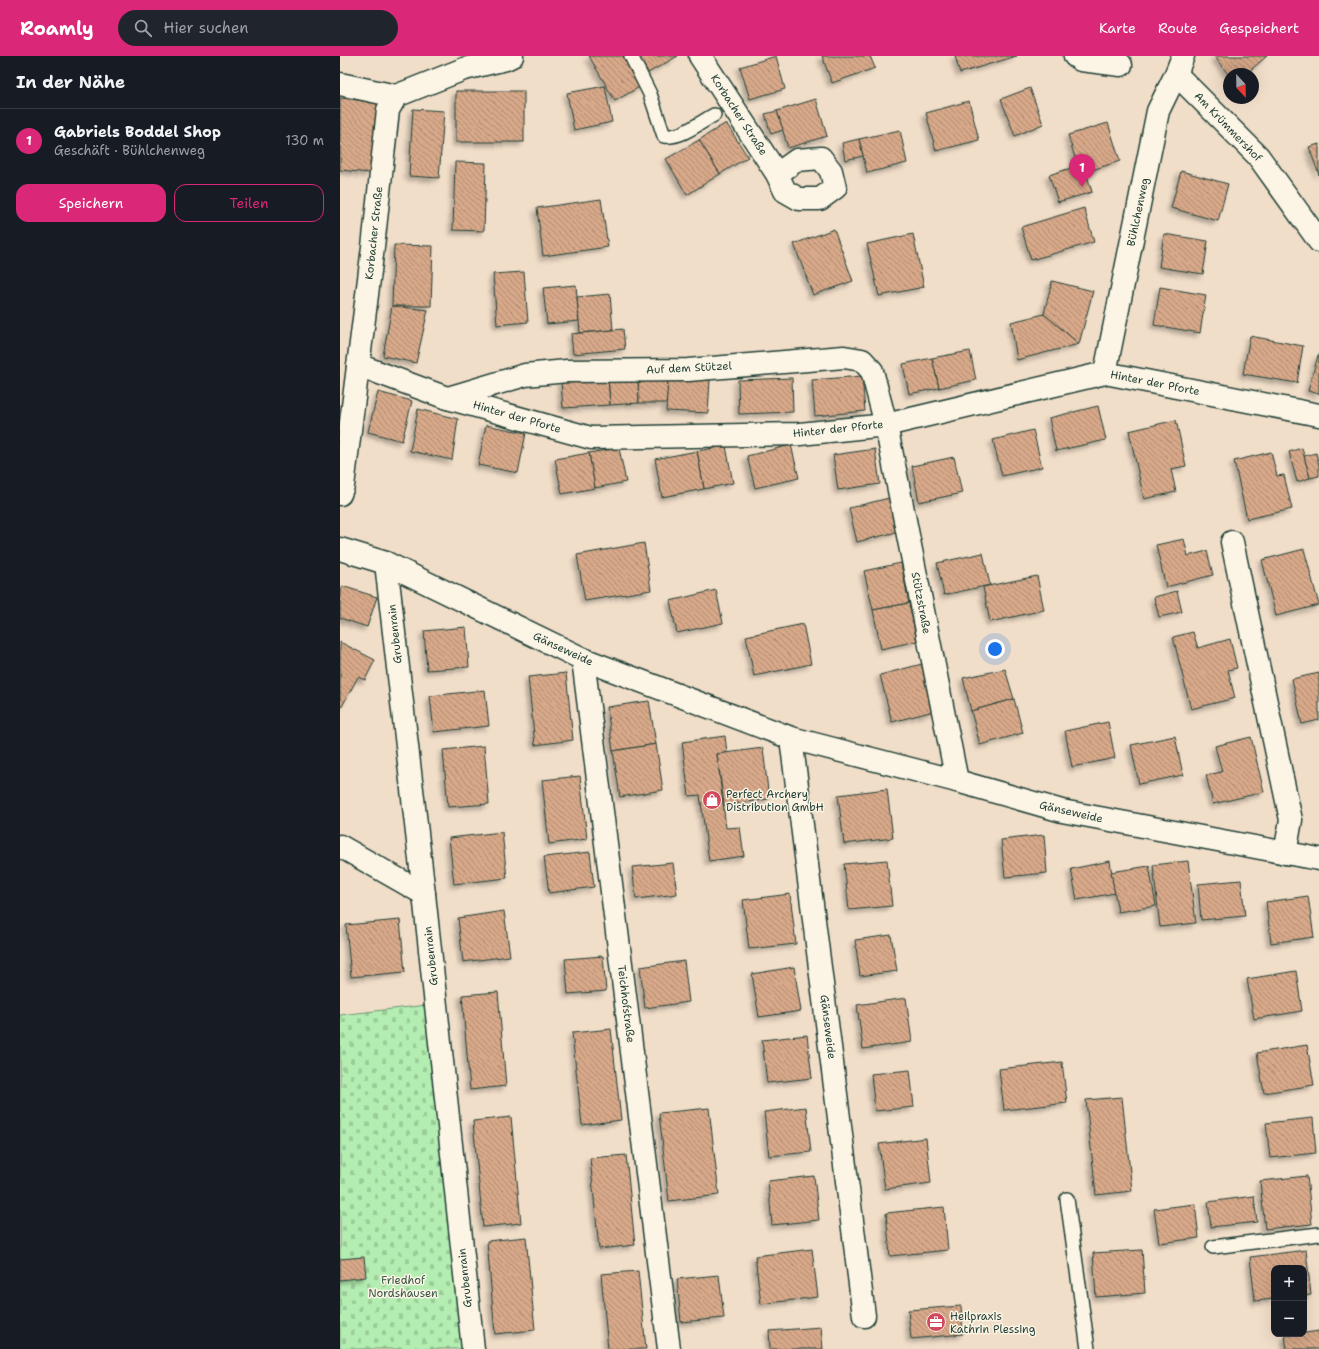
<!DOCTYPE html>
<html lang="de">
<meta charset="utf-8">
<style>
body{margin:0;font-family:"Shantell Sans",sans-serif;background:#20242c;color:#f1f3f6}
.controls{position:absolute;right:12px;bottom:12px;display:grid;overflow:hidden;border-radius:8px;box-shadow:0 4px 16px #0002}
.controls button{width:36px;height:36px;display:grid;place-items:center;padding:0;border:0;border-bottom:1px solid #363941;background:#171b24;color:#f1f3f6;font:20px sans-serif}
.compass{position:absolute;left:883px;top:12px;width:36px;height:36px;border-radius:50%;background:#171b24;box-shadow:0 4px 16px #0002;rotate:158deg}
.you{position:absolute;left:655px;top:593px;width:14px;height:14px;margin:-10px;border:3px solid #fff;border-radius:50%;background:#1a73e8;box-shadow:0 0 0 6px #1a73e833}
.badge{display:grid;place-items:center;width:26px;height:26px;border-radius:50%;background:#db2777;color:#fff;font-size:13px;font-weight:700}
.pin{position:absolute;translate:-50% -33px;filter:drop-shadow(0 1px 2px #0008)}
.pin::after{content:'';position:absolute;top:21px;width:14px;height:12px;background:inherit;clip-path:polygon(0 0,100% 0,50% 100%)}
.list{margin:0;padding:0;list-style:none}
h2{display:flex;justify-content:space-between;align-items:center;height:52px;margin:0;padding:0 16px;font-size:17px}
h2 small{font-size:13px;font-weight:400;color:#9ea1a6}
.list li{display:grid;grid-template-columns:26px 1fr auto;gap:12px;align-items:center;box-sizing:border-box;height:64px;padding:0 16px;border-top:1px solid #363941}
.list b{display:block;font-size:15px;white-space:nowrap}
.list p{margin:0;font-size:13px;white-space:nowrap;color:#9ea1a6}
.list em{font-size:13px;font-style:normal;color:#9ea1a6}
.actions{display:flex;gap:8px;padding:12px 16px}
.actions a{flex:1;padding:9px 0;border:1px solid #db2777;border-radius:12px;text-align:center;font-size:14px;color:#db2777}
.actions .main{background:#db2777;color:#fff}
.icon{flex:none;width:22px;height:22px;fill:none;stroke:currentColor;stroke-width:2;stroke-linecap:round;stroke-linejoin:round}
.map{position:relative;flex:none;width:979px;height:1293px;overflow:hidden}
header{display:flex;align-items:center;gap:24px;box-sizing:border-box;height:56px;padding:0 20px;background:#db2777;color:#fff}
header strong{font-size:19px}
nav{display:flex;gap:22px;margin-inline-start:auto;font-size:14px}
.search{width:280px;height:36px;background:#20242c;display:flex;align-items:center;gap:10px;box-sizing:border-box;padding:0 14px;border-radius:22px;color:#9ea1a6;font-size:15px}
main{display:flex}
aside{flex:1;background:#171b24}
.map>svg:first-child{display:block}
</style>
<header>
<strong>Roamly</strong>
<div class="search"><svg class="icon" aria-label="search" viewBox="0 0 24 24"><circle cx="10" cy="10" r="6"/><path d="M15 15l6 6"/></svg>Hier suchen</div>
<nav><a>Karte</a><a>Route</a><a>Gespeichert</a></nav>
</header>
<main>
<aside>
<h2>In der Nähe<small></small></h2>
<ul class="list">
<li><span class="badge">1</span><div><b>Gabriels Boddel Shop</b><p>Geschäft · Bühlchenweg</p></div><em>130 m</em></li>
</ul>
<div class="actions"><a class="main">Speichern</a><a>Teilen</a></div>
</aside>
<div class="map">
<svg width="979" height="1293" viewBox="0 0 979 1293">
<defs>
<pattern id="cemetery-stones" width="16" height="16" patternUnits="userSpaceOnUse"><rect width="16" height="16" fill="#b4edb1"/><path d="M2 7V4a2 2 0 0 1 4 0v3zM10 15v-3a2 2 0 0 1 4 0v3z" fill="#9acc99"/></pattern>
<pattern id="building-back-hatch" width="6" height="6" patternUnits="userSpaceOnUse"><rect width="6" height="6" fill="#d7a889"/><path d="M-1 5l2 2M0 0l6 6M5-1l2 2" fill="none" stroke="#ae8a71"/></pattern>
<filter id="shadow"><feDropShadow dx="-3.5" dy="3.5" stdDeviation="2" flood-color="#0004"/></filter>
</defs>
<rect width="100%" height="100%" fill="#f1dec9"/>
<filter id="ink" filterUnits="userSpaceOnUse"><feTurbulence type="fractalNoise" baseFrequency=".025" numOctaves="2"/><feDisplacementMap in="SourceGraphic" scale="8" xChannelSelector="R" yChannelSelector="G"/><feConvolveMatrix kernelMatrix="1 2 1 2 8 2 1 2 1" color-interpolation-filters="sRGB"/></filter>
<g filter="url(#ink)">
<polygon fill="url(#cemetery-stones)" stroke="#6a9572" points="96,948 133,1293 0,1293 0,959"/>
<g fill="url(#building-back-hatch)" stroke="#1f3d34" filter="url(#shadow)">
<polygon points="249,0 287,0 303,29 275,45"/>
<polygon points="299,0 338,0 308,17"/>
<polygon points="436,0 445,33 410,43 400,11"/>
<polygon points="482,0 530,0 535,12 492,27"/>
<polygon points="615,0 677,0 620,17"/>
<polygon points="874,0 927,0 906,18 889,19"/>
<polygon points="265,30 272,66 234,74 227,37"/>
<polygon points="690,32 703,68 675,80 661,43"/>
<rect x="116" y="35" width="68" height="51"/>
<polygon points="0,42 38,46 30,117 0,114"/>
<polygon points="476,43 487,80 448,92 437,55"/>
<polygon points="629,45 639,84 596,95 586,57"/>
<polygon points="73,53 104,55 99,122 69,120"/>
<polygon points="437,55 443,74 431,78 425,58"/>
<polygon points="386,67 408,101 380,118 359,84"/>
<polygon points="768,67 780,105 740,118 728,79"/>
<polygon points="560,74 567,107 527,117 519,83"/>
<polygon points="519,83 523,100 505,104 502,87"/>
<polygon points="359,84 380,118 347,139 326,103"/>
<polygon points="979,88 979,119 969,91"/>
<polygon points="115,106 146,107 144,175 113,174"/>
<polygon points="737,110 740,118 746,116 752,136 718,146 709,119"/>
<polygon points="841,115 888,128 878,165 831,152"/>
<polygon points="261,143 268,191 203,200 197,152"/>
<polygon points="744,152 754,186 691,204 681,171"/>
<polygon points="494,173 513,225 473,239 454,188"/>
<polygon points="573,178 584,231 539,240 527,188"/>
<polygon points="824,178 868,185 863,218 819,211"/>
<polygon points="54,189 93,190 91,250 52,250"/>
<polygon points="184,216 188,266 157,269 153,218"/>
<polygon points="712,225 753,235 739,288 704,258"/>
<polygon points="236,229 239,265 207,268 203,232"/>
<polygon points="820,231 866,239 860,277 814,269"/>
<polygon points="270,238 273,274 240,277 237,241"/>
<polygon points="52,250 88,254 76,307 43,300"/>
<polygon points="704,258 739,288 677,304 671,266"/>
<polygon points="283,273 285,293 233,298 231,278"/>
<polygon points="910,280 963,290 957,327 903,318"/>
<polygon points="630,295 636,324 599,332 592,302"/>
<polygon points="978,299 979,299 979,338 968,335"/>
<polygon points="592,302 599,332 569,338 563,308"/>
<polygon points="522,320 525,355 475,360 472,324"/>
<polygon points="298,321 299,347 270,349 268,322"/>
<polygon points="298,321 328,322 327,347 299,347"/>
<polygon points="268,322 270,349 223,352 221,325"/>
<polygon points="328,322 370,324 368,357 326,355"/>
<polygon points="452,322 453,356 399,358 398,324"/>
<polygon points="38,336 72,345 62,385 28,376"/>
<polygon points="758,350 766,384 716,395 709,362"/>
<polygon points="78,353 118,363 112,404 70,395"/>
<polygon points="836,364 846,410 831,413 836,436 804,443 789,375"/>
<polygon points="146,369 186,377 178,417 138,409"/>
<polygon points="693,374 702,411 662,420 653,384"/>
<polygon points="451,389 459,422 415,432 407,400"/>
<polygon points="386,390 393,427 364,433 357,395"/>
<polygon points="279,392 286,426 255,432 249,397"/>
<polygon points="962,392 970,422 957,426 949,396"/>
<polygon points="535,393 540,428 498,434 493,399"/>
<polygon points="357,395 364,433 322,441 315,403"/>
<polygon points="931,396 937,420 944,419 952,453 907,463 894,405"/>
<polygon points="249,397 255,432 222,438 215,403"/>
<polygon points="976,397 979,409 979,420 970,422 964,400"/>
<polygon points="614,401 622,437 579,446 572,410"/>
<polygon points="549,442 557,476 517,486 509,452"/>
<polygon points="844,483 848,500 867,495 873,519 826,531 816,489"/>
<polygon points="304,487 311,534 245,545 237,499"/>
<polygon points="964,493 979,549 936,560 922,504"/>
<polygon points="643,497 650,529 604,539 597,507"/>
<polygon points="561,507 569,547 533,554 524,515"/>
<polygon points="697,520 704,554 650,566 643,531"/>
<polygon points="2,530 37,541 27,571 0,562 0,536"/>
<polygon points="376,534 383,567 337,577 330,545"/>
<polygon points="837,535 842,556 819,561 814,541"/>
<polygon points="569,547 577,585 541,593 533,554"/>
<polygon points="463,568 471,608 414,620 406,580"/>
<polygon points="126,571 129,611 87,614 84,575"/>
<polygon points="853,576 858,592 890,583 897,612 888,614 895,642 851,653 833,581"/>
<polygon points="0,586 35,604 25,624 18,621 0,654"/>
<polygon points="582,608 594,655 552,666 540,619"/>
<polygon points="665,613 674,643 631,655 623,622"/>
<polygon points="226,617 233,684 195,689 188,621"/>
<polygon points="979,617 979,664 962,668 952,623"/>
<polygon points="145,634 149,670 94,676 90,640"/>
<polygon points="674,643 683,677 640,689 631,655"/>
<polygon points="309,645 316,688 273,695 267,651"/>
<polygon points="768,666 775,702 732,711 725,675"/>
<polygon points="385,680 387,697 377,698 386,772 400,771 404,800 369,805 360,739 349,740 342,686"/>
<polygon points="835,680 843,719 799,728 791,689"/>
<polygon points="911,681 924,736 873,748 866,719 882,716 875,690"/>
<polygon points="316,688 323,734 280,741 273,695"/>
<polygon points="144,690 149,748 108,751 103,694"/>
<polygon points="423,692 429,743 384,749 377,698"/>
<polygon points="240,720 247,783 209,788 202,724"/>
<polygon points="547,733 553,782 504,788 498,739"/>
<polygon points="162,776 167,822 114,828 109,782"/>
<polygon points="704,779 707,817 665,821 661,784"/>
<polygon points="250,796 254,831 209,837 204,801"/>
<polygon points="547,804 552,850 509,854 504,808"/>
<polygon points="770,805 775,837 737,844 731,813"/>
<polygon points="848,805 856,867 820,871 813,809"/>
<polygon points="333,807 337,838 296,843 292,811"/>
<polygon points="809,810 816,850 778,856 771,816"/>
<polygon points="901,824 905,860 861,864 858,828"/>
<polygon points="450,838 456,888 409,893 403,844"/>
<polygon points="968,840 974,881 931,887 926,846"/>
<polygon points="164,855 170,900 123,906 118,862"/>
<polygon points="60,864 65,916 11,921 6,869"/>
<polygon points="551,879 557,915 520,920 515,884"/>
<polygon points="263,900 266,935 228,938 225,903"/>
<polygon points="344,905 349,946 305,952 300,911"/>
<polygon points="454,911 461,955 419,961 412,918"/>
<polygon points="956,915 962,955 914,963 907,923"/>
<polygon points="158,936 166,1030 130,1034 122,939"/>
<polygon points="566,942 572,986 523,993 517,949"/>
<polygon points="271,973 281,1064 242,1069 232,977"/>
<polygon points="467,979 472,1022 427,1027 422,984"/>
<polygon points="967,989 974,1029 924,1037 917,997"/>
<polygon points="722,1006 727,1047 664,1054 659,1013"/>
<polygon points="570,1014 574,1051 535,1055 531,1018"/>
<polygon points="782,1041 792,1135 756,1139 746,1044"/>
<polygon points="466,1051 471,1096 429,1100 424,1056"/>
<polygon points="369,1052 379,1139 329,1145 319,1057"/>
<polygon points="171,1061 181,1167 143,1171 133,1065"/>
<polygon points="973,1062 976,1097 930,1102 926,1067"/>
<polygon points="586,1082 591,1127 545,1133 539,1088"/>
<polygon points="286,1099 295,1189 259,1193 250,1102"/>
<polygon points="474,1120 479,1164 432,1169 428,1125"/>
<polygon points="967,1120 972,1168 925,1173 920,1125"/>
<polygon points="914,1140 917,1166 871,1171 868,1146"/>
<polygon points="855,1148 859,1182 819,1187 814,1153"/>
<polygon points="604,1151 608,1194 550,1200 546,1157"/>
<polygon points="186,1181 195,1274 155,1278 147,1185"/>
<polygon points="472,1193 478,1241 421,1248 415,1200"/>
<polygon points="802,1194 805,1237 756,1241 753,1197"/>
<polygon points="966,1194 971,1239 964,1240 964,1212 934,1212 934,1243 915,1245 910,1201"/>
<polygon points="24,1201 26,1221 0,1224 0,1203"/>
<polygon points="298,1215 306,1293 268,1293 261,1218"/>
<polygon points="379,1219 384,1262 341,1266 337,1223"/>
<polygon points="621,1250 623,1278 571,1283 568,1254"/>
<polygon points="481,1271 483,1293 430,1293 429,1275"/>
<polygon points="979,1275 979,1293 947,1293 945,1280"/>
</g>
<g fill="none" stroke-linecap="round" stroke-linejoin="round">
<g stroke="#1f3d34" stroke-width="16">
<g id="lane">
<path d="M291,0l19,38 14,42c18,2 35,-13 50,-21"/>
<polyline points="727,1143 748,1293"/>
<polyline points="873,1191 979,1178"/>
</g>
</g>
<g stroke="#1f3d34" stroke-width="25">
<g id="street">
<polyline points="360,0 437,118 445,135 459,143 480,143 495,132 491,115 481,102 457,104 437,118"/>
<polyline points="735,0 741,4 781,9"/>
<polyline points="836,18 918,100 979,185"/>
<polyline points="0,28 56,40"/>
<polyline points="18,309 107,342 251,382 460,378 546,369 765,317 979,359"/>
<polyline points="765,317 818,55 836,18 843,0"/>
<polyline points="108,342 185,319 227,315 348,314 504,301 522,304 532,315 546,369 617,725"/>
<polyline points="892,486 951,764 945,797"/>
<polyline points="0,493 46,507 243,603 451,682 617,725 722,755 979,803"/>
<polyline points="46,507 84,838 133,1293"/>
<polyline points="243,603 329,1293"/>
<polyline points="451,682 524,1260"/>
<polyline points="0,790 84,838"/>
</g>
</g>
<g stroke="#1f3d34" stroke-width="25">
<polyline id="secondary" points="0,438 3,430 33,191 48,54 56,40 124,13 166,3 172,0"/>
</g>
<use href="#lane" stroke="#fcf5e5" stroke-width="13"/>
<use href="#street" stroke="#fcf5e5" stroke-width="22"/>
<use href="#secondary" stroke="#fcf5e5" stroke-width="22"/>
</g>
</g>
<defs>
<g id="shop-disc" transform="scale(1)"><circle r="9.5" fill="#d1495b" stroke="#fcf5e5"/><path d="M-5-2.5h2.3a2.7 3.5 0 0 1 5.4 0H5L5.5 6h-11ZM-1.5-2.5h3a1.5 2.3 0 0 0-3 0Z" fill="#fff"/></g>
<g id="office-disc" transform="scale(1)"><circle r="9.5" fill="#d1495b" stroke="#fcf5e5"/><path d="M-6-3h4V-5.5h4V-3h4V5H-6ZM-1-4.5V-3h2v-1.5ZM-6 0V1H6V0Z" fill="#fff"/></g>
</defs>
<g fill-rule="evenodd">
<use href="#shop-disc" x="372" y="744"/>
<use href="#office-disc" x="596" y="1266"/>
</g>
<g text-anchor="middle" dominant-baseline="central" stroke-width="3" stroke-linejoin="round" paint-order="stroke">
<g font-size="11" fill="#1f3d34" stroke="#fcf5e5">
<text transform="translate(399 59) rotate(57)">Korbacher Straße</text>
<text transform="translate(888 71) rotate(46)">Am Krümmershof</text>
<text transform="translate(798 156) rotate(-78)">Bühlchenweg</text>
<text transform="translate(34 177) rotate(-84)">Korbacher Straße</text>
<text transform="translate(349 312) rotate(-3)">Auf dem Stützel</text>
<text transform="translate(815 327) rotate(11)">Hinter der Pforte</text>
<text transform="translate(177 361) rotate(16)">Hinter der Pforte</text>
<text transform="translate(498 373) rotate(-6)">Hinter der Pforte</text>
<text transform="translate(581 547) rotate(79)">Stützstraße</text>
<text transform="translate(55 578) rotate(-96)">Grubenrain</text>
<text transform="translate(223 593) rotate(25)">Gänseweide</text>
<text transform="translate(731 756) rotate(13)">Gänseweide</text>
<text transform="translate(91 900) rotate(-96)">Grubenrain</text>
<text transform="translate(286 948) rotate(83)">Teichhofstraße</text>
<text transform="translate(488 971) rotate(83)">Gänseweide</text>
<text transform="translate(125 1222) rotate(-96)">Grubenrain</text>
</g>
<g font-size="11" fill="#1f3d34" stroke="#fcf5e5" text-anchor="start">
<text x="386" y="738">Perfect Archery<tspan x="386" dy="13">Distribution GmbH</tspan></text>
<text x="610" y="1260">Heilpraxis<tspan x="610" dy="13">Kathrin Plessing</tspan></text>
</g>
<g font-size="11" fill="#355747" stroke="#fcf5e5">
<text x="63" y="1224">Friedhof<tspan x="63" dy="13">Nordshausen</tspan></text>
</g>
</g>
</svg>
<div class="controls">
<button>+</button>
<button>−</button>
</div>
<svg class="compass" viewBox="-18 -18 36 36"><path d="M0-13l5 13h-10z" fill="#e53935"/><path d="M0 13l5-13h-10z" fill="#9ea1a6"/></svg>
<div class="you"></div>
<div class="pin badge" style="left:742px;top:131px">1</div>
</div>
</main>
